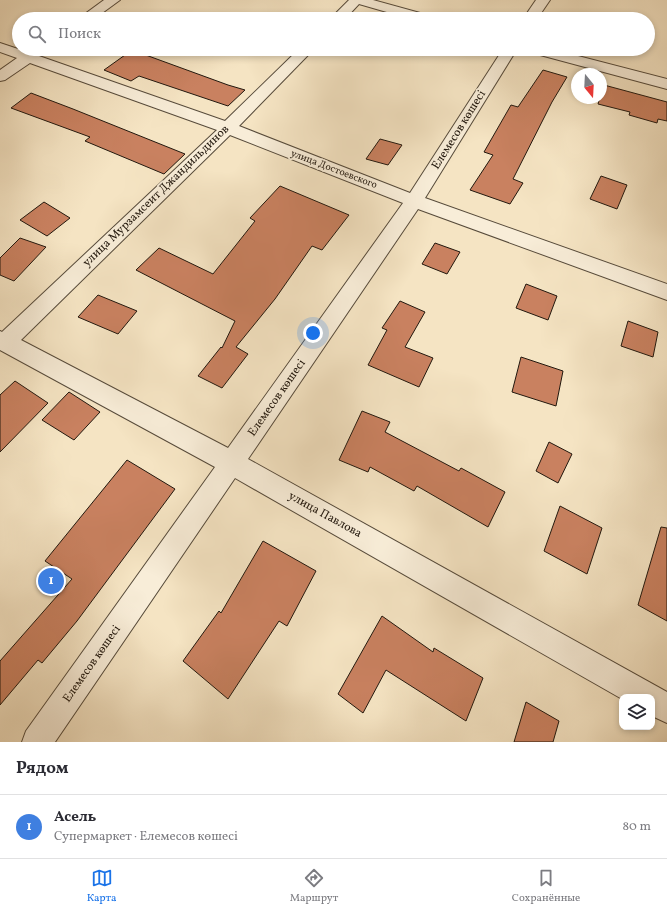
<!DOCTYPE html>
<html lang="ru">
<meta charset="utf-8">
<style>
body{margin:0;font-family:Vollkorn,serif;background:#f7f7f7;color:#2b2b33}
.controls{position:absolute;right:12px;bottom:12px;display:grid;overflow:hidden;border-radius:8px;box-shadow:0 2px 6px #0003}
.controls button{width:36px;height:36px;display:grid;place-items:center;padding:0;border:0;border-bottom:1px solid #e1e1e2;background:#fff;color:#2b2b33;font:20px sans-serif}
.compass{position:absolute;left:571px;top:68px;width:36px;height:36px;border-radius:50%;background:#fff;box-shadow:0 2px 6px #0003;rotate:162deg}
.you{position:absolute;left:313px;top:333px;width:14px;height:14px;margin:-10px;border:3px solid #fff;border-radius:50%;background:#1a73e8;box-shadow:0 0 0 6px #1a73e833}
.badge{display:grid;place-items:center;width:26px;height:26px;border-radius:50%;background:#1a73e8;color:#fff;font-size:13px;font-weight:700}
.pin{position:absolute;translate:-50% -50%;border:2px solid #fff;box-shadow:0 1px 4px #0006}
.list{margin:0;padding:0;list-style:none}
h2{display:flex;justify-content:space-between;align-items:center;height:52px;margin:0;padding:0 16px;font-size:17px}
h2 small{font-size:13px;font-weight:400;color:#7c7c81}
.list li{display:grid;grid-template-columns:26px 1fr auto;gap:12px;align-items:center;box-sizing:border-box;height:64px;padding:0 16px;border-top:1px solid #e1e1e2}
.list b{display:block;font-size:15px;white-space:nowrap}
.list p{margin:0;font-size:13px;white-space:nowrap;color:#7c7c81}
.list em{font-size:13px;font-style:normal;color:#7c7c81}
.icon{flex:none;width:22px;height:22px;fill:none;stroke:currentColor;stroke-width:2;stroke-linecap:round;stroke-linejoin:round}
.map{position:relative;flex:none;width:667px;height:742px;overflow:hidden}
.search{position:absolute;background:#fff;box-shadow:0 2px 6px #0003;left:12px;right:12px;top:12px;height:44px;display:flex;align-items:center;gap:10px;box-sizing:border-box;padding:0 14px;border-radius:22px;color:#7c7c81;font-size:15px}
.sheet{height:116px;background:#fff}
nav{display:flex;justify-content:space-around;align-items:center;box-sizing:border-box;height:56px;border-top:1px solid #e1e1e2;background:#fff;font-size:11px;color:#7c7c81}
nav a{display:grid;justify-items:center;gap:2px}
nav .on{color:#1a73e8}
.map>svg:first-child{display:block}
</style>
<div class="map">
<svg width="667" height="742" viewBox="0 0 667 742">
<rect width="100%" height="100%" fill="#f5e4c3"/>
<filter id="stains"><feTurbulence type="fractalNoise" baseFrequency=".005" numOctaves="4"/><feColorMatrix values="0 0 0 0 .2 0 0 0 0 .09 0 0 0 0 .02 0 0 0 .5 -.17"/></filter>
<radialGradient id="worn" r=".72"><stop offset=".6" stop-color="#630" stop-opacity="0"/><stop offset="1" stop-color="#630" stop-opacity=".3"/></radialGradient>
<g fill="#c98160" stroke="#22180e">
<polygon points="132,50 228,85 245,90 228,106 139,76 131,81 104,70"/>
<polygon points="543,70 567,77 552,102 513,179 523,183 510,204 470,190 493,155 484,152 511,105 518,107"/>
<polygon points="604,85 667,102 667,121 658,119 657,123 629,115 630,112 598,104"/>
<polygon points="31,93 73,109 185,154 164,174 85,141 90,137 11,108"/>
<polygon points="380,139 402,145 388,165 366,159"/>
<polygon points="601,176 627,185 617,209 590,199"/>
<polygon points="280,186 349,215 322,250 312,246 275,299 236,347 248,354 222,388 198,376 221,347 222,348 235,321 136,270 159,248 213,274 255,221 250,218"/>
<polygon points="44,202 70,218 47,236 20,220"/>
<polygon points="20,238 46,247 14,281 0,275 0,258"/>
<polygon points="435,243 460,252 447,274 422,264"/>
<polygon points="526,284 557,296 548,320 516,308"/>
<polygon points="98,295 137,311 118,334 78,317"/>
<polygon points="400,301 425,312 405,347 433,358 419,387 368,365 387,330 382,328"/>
<polygon points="628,321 658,332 653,357 621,346"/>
<polygon points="521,357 563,371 556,406 512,392"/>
<polygon points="15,381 48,403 0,452 0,395"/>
<polygon points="69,392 100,412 74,440 42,420"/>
<polygon points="362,411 390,422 385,432 459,471 461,468 505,492 488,527 417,486 414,491 370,467 368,472 339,460"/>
<polygon points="549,442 572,454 558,483 536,471"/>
<polygon points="127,460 175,489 77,621 42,663 38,660 0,705 0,661 72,579 45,561"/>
<polygon points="560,506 602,528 587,574 544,551"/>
<polygon points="661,527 667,528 667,621 638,605"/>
<polygon points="263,541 316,571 287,626 279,621 228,699 183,661 219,611 221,613"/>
<polygon points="382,616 433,652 434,648 483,678 466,721 386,670 363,713 338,694"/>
<polygon points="526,702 559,721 553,742 514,742"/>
</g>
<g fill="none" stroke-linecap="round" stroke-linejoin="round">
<g stroke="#574b3b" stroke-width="2">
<g id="minor">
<polygon points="104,0 120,0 94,19 78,19"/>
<polygon points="349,0 373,0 431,16 433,19 411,19 359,4 345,19 330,19"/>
<polygon points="536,0 550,0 537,19 523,19"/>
<path d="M0,43l27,9 3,-3h13l1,2 -5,5 186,65 74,-72h15l-75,77 171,67 93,-144h14l-92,149 242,86v16l-249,-91 -170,250 419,233v31l-15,-7v-19h-30v2l-387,-221 -180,264h-33l4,-11 189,-264 -215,-117v-19l2,1 215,-202 -187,-67 -25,17 -5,1v-11l17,-12 -17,-6zM230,135l173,68 -175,245 -207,-108z"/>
<polygon points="527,49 551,49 667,79 667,89 529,52"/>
</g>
</g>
<use href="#minor" fill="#f8edd8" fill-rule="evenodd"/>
</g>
<g text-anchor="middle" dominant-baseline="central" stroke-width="3.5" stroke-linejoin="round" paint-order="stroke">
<g font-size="10" fill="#22180e" stroke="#f8edd8">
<text transform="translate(334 169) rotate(21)">улица Достоевского</text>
</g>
<g font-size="12" fill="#22180e" stroke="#f8edd8">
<text transform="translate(459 130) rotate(-58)">Елемесов көшесі</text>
<text transform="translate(156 196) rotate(-44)">улица Мурзамсеит Джандильдинов</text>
<text transform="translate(277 398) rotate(-55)">Елемесов көшесі</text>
<text transform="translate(325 515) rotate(29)">улица Павлова</text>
<text transform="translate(92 664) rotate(-55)">Елемесов көшесі</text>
</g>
</g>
<rect width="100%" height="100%" filter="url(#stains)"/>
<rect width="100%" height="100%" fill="url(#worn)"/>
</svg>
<div class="controls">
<button><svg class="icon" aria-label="layers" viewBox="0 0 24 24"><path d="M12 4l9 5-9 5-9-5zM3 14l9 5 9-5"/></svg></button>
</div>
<svg class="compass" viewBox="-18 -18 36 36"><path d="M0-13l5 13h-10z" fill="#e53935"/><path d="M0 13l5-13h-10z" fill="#7c7c81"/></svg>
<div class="you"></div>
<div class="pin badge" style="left:51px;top:581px;background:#3f7fe0">1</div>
<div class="search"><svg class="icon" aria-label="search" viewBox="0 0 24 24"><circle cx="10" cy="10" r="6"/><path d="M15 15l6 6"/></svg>Поиск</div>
</div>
<section class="sheet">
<h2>Рядом<small></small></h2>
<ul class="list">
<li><span class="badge" style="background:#3f7fe0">1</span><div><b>Асель</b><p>Супермаркет · Елемесов көшесі</p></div><em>80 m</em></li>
</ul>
</section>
<nav>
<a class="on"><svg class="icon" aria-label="map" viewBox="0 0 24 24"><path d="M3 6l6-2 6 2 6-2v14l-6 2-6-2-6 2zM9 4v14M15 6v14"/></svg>Карта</a>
<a><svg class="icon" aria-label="directions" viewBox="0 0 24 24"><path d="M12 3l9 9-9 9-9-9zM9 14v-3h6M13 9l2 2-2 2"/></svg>Маршрут</a>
<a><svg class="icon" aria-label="saved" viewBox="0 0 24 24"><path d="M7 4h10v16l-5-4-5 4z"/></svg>Сохранённые</a>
</nav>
